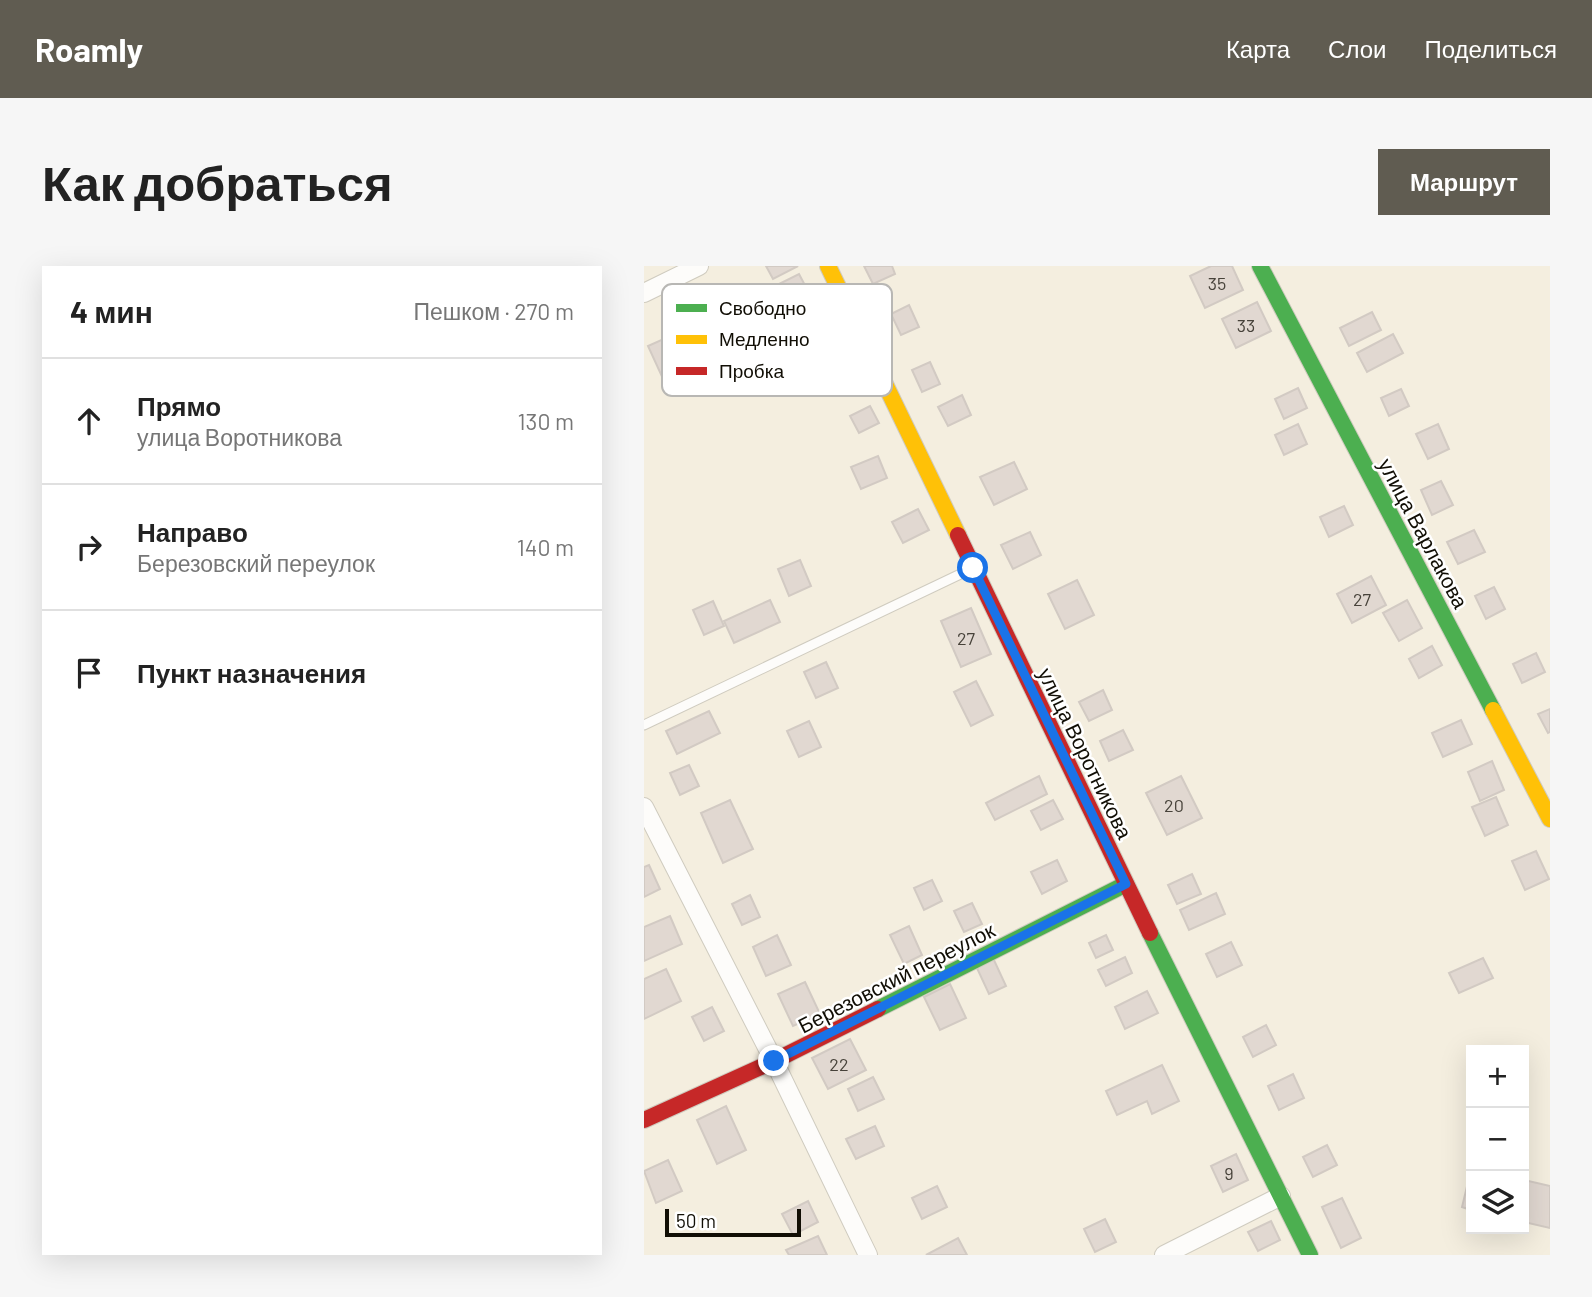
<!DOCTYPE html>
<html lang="ru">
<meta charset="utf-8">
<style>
body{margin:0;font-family:Barlow,sans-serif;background:#f6f6f6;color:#222}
.controls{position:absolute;right:21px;bottom:21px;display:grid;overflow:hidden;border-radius:0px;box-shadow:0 7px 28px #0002}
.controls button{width:63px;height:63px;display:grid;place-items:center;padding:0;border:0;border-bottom:2px solid #e0e0e0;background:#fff;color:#222;font:35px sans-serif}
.scale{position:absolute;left:21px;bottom:18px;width:136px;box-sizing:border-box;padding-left:7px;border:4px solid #110e05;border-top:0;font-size:19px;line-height:24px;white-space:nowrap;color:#110e05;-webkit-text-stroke:5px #fff;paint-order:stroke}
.stop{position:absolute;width:21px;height:21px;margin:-16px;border:5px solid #1a73e8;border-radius:50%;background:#fff}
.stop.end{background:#1a73e8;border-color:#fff;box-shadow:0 2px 7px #0008}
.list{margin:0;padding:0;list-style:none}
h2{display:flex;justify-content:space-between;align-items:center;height:91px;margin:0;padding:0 28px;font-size:30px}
h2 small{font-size:23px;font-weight:400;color:#767676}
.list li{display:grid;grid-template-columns:46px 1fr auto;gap:21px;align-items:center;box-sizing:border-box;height:126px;padding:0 28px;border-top:2px solid #e0e0e0}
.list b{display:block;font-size:26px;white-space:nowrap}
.list p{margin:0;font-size:23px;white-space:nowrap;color:#767676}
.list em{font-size:23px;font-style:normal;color:#767676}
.icon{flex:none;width:38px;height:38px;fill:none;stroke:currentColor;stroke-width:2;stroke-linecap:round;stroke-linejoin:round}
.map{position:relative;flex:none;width:906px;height:989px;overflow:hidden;border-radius:0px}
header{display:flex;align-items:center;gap:42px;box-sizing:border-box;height:98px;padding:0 35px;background:#605c51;color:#fff}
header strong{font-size:33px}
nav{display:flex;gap:38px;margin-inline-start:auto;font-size:24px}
.intro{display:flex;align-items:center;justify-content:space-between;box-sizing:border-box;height:168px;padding:0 42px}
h1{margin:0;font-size:49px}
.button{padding:18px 32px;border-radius:0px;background:#605c51;color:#fff;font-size:24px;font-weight:700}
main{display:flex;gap:42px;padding:0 42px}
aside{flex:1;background:#fff;border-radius:0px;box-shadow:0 7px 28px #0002}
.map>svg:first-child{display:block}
</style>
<header>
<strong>Roamly</strong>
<nav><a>Карта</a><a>Слои</a><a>Поделиться</a></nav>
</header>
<div class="intro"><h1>Как добраться</h1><a class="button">Маршрут</a></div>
<main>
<aside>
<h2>4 мин<small>Пешком · 270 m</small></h2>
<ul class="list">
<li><svg class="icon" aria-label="ahead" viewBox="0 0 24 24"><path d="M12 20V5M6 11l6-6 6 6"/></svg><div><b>Прямо</b><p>улица Воротникова</p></div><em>130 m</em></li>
<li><svg class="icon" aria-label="right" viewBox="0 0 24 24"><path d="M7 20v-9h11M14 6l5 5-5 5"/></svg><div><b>Направо</b><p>Березовский переулок</p></div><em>140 m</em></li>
<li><svg class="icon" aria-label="arrive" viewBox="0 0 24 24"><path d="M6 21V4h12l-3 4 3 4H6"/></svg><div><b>Пункт назначения</b></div></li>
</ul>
</aside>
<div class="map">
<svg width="906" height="989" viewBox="0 0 906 989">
<rect width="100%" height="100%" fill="#f4eedf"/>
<g fill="#e1d8d1" stroke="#d2cac3" stroke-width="2">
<polygon points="122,0 154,0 129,13"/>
<polygon points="220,0 248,0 251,8 229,18"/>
<polygon points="567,0 588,0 599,24 561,42 546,10"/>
<polygon points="155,8 164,25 143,36 135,18"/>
<polygon points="613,36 627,65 592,82 578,53"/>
<polygon points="265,39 275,61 257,69 247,48"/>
<polygon points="728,46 737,64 705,80 696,62"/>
<polygon points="33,67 49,101 20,115 4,80"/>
<polygon points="749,68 759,87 723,106 713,87"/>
<polygon points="286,96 296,118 278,126 268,104"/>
<polygon points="654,122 663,142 640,153 631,133"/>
<polygon points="757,123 765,140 745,150 737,132"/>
<polygon points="318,129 327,149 304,160 294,141"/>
<polygon points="226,140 235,157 215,167 206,150"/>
<polygon points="654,158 663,178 640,189 631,169"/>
<polygon points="794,158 805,183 784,193 772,168"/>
<polygon points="234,190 243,212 217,223 207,201"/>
<polygon points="370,196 383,223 350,239 336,211"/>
<polygon points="797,215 809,239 788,249 777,224"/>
<polygon points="700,240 709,259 685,271 676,251"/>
<polygon points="274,243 285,264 259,277 248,256"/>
<polygon points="830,264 841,286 814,298 803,276"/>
<polygon points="386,266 397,289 369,303 357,279"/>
<polygon points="156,294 167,320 145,330 134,303"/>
<polygon points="727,310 742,339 708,357 693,328"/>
<polygon points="433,314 450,349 421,363 404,328"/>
<polygon points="850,321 861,343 842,353 831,330"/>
<polygon points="126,334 136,356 90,377 80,355"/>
<polygon points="763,334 778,362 755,375 739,347"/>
<polygon points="69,335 80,360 60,369 49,344"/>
<polygon points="327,342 347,388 317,401 297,355"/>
<polygon points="788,380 798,399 775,412 765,393"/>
<polygon points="892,387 901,406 878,417 869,398"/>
<polygon points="182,396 194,422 172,432 160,406"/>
<polygon points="332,415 349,449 327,460 310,426"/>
<polygon points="459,424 468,444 445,455 435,436"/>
<polygon points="906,443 906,466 904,467 894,448"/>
<polygon points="65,445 76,467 33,488 22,465"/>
<polygon points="817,454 828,478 799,491 788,467"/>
<polygon points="165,455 177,481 155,491 143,465"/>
<polygon points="479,464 489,484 465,495 456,475"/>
<polygon points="848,495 860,524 836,535 824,506"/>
<polygon points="45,499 55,520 36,529 26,507"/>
<polygon points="395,510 403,528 351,554 342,537"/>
<polygon points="537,510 558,552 523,569 502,527"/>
<polygon points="852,531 864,559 841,570 828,541"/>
<polygon points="86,534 109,583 79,597 57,547"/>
<polygon points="409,534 419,553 397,564 387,545"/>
<polygon points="892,585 905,613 881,624 868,595"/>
<polygon points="413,594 423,615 398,628 387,606"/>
<polygon points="5,599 16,623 0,631 0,601"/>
<polygon points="548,608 557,628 533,638 524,619"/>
<polygon points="288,614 298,635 280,644 270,622"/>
<polygon points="572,627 581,648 545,664 536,644"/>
<polygon points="106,629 116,651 98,659 88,638"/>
<polygon points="328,637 338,658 320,666 310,645"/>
<polygon points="26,650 38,678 0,695 0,661"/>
<polygon points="265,660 278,689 260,698 246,669"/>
<polygon points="133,669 147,699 122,710 109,681"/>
<polygon points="462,669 469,684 452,692 445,677"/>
<polygon points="587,676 598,699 573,711 562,688"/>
<polygon points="481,691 488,707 462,720 454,704"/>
<polygon points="349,692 362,720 345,728 332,700"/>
<polygon points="839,692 849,712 815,727 805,707"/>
<polygon points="22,703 37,735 0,753 0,713"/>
<polygon points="161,716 176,748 149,760 134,728"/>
<polygon points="306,718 322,752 296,764 280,731"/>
<polygon points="503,725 514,747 481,763 471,741"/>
<polygon points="68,741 80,765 60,775 48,751"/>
<polygon points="622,759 632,779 609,791 599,771"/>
<polygon points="206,773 222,804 184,823 168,792"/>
<polygon points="518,799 535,835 508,848 503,835 473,849 462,825"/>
<polygon points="649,808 660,832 635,844 624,820"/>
<polygon points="229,811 240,833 214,845 204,823"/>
<polygon points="82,840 102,884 73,898 53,854"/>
<polygon points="231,860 240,880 212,893 202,873"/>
<polygon points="683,879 693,899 669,911 659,891"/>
<polygon points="592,888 604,914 579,926 567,900"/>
<polygon points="24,894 38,925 12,937 0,905"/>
<polygon points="827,904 827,944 818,941"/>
<polygon points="880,914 906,920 906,962 880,956"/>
<polygon points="293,920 303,941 278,953 268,932"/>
<polygon points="698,932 717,972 697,982 678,941"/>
<polygon points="164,935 174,956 149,969 138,948"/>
<polygon points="461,953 472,976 451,986 440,963"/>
<polygon points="627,955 636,974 614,985 604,966"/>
<polygon points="174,970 183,989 145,989 142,984"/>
<polygon points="314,972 323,989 282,989"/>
</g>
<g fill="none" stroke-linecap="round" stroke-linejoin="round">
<g stroke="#cfcbbf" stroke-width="11">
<polyline id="lane" points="0,459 327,303"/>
</g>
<g stroke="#cfcbbf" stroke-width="20">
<g id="street">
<polyline points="0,27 55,0"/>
<polyline points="0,541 130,795 224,989"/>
<polyline points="520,989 637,930"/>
</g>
</g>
<g stroke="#cfcbbf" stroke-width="18">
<g id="fast">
<polyline points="616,0 849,444"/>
<polyline points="506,667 666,989"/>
<polyline points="234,743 482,618"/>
</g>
</g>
<g stroke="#cfcbbf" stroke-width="18">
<g id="slow">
<polyline points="184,0 314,269"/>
<polyline points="849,444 906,553"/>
</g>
</g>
<g stroke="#cfcbbf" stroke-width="18">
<g id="jam">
<polyline points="314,269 506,667"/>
<polyline points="0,854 130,795 234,743"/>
</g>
</g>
<use href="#lane" stroke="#fdfcfa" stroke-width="9"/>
<use href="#street" stroke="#fdfcfa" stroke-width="18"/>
<use href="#fast" stroke="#4caf50" stroke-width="16"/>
<use href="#slow" stroke="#ffc107" stroke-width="16"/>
<use href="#jam" stroke="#c62828" stroke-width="16"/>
</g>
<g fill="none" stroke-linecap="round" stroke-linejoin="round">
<polyline stroke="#1a73e8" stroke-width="9" points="130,795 482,618 329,302"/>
</g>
<g text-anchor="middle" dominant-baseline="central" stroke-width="5" stroke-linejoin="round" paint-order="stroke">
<g font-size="18" fill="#47423a">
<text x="573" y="17">35</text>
<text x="602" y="59">33</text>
<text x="718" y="333">27</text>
<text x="322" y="372">27</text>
<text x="530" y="539">20</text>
<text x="195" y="798">22</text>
<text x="585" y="907">9</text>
</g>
<g font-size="21" fill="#110e05" stroke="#fff">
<text transform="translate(780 267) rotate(62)">улица Варлакова</text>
<text transform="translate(442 487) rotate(64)">улица Воротникова</text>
<text transform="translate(252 711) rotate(-27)">Березовский переулок</text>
</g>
</g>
<rect x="18" y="18" width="230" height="112" rx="10" fill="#fff" stroke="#b8b7b4" stroke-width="2"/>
<rect x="32" y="38" width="31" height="8" fill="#4caf50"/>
<rect x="32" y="69" width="31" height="9" fill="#ffc107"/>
<rect x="32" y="101" width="31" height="8" fill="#c62828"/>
<g font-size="19" fill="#110e05">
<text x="75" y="49">Свободно</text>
<text x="75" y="80">Медленно</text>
<text x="75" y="112">Пробка</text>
</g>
</svg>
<div class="controls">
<button>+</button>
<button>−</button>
<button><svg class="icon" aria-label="layers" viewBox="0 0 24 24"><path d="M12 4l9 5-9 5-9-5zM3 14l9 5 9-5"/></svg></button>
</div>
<div class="scale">50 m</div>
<div class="stop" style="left:329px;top:302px"></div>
<div class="stop end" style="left:130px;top:795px"></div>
</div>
</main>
